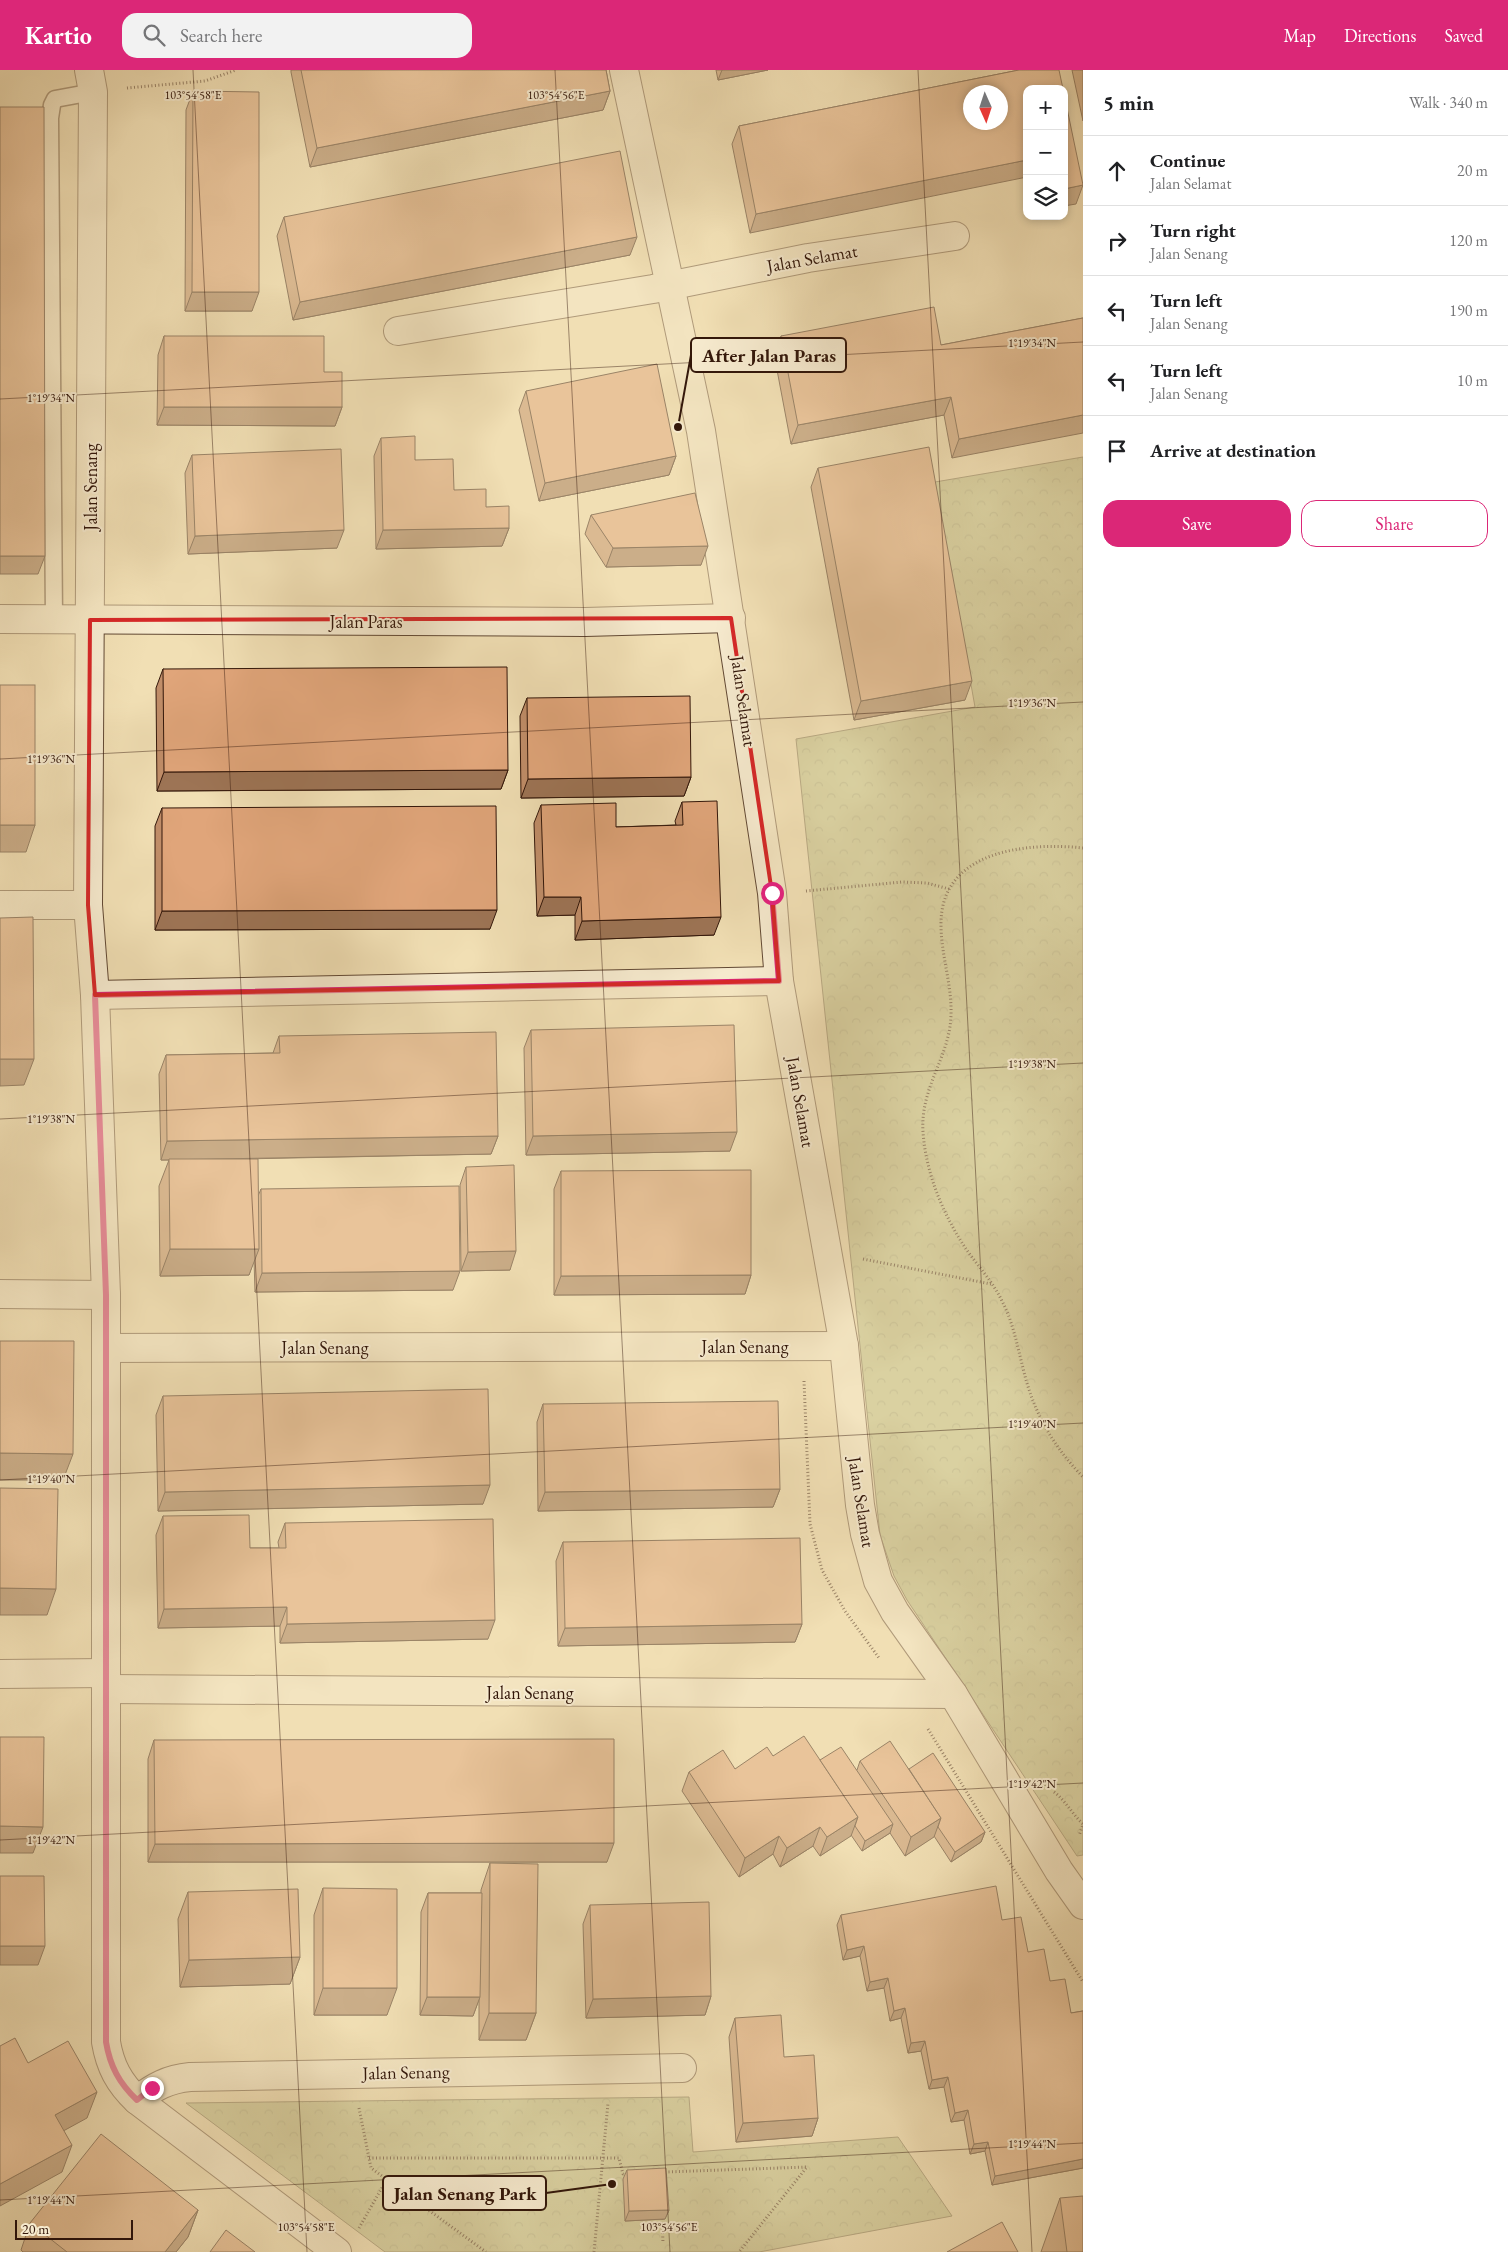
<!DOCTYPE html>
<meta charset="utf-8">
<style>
body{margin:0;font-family:"EB Garamond",serif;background:#f2f2f2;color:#202124}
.controls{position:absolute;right:15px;top:15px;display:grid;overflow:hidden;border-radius:10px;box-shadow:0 2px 8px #0003}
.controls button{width:45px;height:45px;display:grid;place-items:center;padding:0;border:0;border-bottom:1px solid #e0e0e0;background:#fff;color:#202124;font:25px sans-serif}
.compass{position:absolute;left:963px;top:15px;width:45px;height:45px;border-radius:50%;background:#fff;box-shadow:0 2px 8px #0003;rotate:177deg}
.scale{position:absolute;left:15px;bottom:12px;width:118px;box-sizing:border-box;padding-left:5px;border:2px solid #33170a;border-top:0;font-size:14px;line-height:18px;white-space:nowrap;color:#33170a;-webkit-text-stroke:4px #f6eace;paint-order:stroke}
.stop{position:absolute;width:15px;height:15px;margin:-11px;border:4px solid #db2777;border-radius:50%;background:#fff}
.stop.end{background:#db2777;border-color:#fff;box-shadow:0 1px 5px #0008}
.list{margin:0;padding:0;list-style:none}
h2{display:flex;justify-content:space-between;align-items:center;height:65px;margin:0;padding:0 20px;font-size:21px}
h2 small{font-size:16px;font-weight:400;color:#757577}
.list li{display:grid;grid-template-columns:32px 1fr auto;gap:15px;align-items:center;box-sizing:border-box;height:70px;padding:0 20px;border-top:1px solid #e0e0e0}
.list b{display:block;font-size:19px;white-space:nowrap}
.list p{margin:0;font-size:16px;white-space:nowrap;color:#757577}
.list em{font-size:16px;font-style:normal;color:#757577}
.actions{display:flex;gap:10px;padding:15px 20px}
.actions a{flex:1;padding:11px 0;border:1px solid #db2777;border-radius:15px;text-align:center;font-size:18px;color:#db2777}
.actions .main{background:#db2777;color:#fff}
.icon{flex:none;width:28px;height:28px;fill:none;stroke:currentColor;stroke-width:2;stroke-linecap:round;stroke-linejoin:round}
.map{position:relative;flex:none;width:1083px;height:2182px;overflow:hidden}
header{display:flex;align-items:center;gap:30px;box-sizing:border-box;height:70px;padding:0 25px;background:#db2777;color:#fff}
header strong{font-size:24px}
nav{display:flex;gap:28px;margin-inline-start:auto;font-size:18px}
.search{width:350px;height:45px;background:#f2f2f2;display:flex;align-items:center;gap:12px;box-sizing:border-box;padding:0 18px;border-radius:15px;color:#757577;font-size:19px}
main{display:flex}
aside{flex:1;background:#fff}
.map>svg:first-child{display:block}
</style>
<header>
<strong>Kartio</strong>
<div class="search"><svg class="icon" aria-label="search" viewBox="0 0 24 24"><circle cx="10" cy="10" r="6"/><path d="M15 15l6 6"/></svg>Search here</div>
<nav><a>Map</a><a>Directions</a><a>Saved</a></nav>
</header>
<main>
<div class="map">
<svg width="1083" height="2182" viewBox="0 0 1083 2182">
<defs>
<pattern id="park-crowns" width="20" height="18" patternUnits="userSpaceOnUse" patternTransform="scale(1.25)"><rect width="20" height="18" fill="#bec18a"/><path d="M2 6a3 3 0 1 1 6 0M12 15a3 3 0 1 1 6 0" fill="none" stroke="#a4a576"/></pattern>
</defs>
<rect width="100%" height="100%" fill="#f1dfb4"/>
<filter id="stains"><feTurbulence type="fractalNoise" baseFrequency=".004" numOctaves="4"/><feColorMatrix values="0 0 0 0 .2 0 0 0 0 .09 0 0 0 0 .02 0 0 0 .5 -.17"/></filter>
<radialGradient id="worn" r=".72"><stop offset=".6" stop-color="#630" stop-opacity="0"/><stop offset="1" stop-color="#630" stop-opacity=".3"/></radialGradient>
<g fill="url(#park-crowns)" stroke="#786c4a">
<polygon points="1083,387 1083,1785 1077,1786 907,1530 894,1506 880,1465 796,669 975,637 935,412"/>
<polygon points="689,2027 693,2082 898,2067 952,2146 759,2182 385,2182 186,2033"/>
</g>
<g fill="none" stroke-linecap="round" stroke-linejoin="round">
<g stroke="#624934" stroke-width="19">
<polyline id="service" points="54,550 50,48 52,35 55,29 93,22"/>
</g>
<g stroke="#624934" stroke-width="30">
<g id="minor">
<path d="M89,0l4,22 -5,813 7,90 11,300v747c4,24 13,41 31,58l200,152"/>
<polyline points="624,0 701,361 772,823 779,911 844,1276 860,1435 865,1464 878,1511 895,1542 953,1624 1059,1801 1083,1835"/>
<polyline points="398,261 653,219 808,188 955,166"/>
<polyline points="0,549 585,552 731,548"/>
<polyline points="0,835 88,835"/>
<polyline points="95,925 779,911"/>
<polyline points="0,1224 106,1225"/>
<polyline points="106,1278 844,1276"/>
<polyline points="0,1604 106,1603"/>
<polyline points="106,1619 953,1624"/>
<path d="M137,2030c17,-13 31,-21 53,-23l492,-9"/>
</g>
</g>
<g stroke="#33170a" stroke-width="3" stroke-dasharray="1 2.5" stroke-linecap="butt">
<polyline points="127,18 205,11 236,0"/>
<path d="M1083,778c-56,-6 -143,2 -142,77 0,30 11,59 10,90 -1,42 -31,72 -28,117 3,42 20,82 43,117 12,17 27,33 36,52 11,21 15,44 21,67 10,43 29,77 60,109"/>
<polyline points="806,821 902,812 927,813 949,819"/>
<polyline points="863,1189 991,1214"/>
<polyline points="804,1311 810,1454 822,1500 845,1541 879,1588"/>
<polyline points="928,1659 1083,1912"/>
<path d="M1054,1722c12,9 18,22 29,32l-4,12"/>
<polyline points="359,2038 371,2098 486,2182"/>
<polyline points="369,2088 619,2088 623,2104 628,2104"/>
<polyline points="665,2102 807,2097 739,2182"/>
<polyline points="662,2149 663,2173"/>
<polyline points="359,2158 387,2109"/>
<polyline points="594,2182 608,2033"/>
</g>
<use href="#service" stroke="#f6eace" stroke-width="16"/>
<use href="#minor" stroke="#f6eace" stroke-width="28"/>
</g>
<g fill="#c18e69" stroke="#33170a">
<polygon points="291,0 606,0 610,21 603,40 310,97 291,2"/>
<polygon points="716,0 768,0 718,10"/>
<polygon points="1019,0 750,163 732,74 739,56"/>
<polygon points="1072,0 1083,0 1083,51"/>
<polygon points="193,21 252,241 185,241 186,40"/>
<polygon points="284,147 630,185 293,250 277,166"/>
<polygon points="1083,248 952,388 944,345 791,374 774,284 781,266 941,275"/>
<polygon points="164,266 324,302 342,337 335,356 157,355 158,285"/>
<polygon points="526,321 676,386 669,405 539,431 519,340"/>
<polygon points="381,368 415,390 454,420 486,437 509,458 502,476 376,479 374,386"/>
<polygon points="192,385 337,478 188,484 185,403"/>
<polygon points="818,398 965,630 854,650 811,417"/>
<polygon points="591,445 701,495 606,497 585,464"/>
<polygon points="163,599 508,700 501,719 157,721 156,618"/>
<polygon points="527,628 691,707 684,726 521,728 520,646"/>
<polygon points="682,732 714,865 575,870 575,845 537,846 534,753 541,735 616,757 676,755 675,751"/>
<polygon points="162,738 490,859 155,860 155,756"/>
<polygon points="531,960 730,1081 526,1085 524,978"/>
<polygon points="279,966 498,1066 491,1084 241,1089 258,1126 261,1119 453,1220 255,1222 254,1190 249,1205 160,1206 159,1116 169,1090 161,1090 159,1004 166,985 273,983"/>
<polygon points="466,1097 510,1200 461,1201 460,1115"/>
<polygon points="561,1101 751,1205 745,1224 554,1225 554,1119"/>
<polygon points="163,1326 483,1434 158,1441 156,1345"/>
<polygon points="543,1334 780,1419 773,1437 538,1441 537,1352"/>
<polygon points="163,1446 250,1478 279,1478 278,1472 285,1453 488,1569 280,1573 280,1556 158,1558 156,1465"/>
<polygon points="563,1472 802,1554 795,1572 558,1576 556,1491"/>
<polygon points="154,1670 607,1792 148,1792 148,1689"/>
<polygon points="773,1686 820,1690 857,1700 860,1691 909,1699 985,1762 981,1772 951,1792 934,1766 905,1786 890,1763 862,1781 851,1765 820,1786 813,1776 780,1797 773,1784 739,1807 682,1721 689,1702 735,1699"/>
<polygon points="490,1793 536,1943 526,1970 479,1970 479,1929 473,1946 420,1945 421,1842 428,1823 481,1823 481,1820"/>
<polygon points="323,1818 387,1945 314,1945 314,1845"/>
<polygon points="188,1822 300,1887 290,1914 180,1917 178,1849"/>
<polygon points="590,1835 711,1926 705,1945 586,1948 583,1854"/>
<polygon points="841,1845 1002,1850 1028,1882 1050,1911 1071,1943 1083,1941 1083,2098 992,2115 985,2081 970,2084 964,2050 951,2052 944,2017 929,2019 921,1981 908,1983 901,1948 890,1951 884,1918 867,1921 860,1886 843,1890 837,1855"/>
<polygon points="735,1948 818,2048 812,2066 736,2072 729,1967"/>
<polygon points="627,2100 669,2140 665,2149 625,2151 623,2109"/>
<polygon points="1060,2128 1083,2182 1041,2182"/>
<polygon points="198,2140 188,2167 176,2182 23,2182 21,2180 30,2153"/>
</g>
<g fill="#9d7455" stroke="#33170a">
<polygon points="722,0 768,0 718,10"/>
<polygon points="610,21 603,40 310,97 317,78"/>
<polygon points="1027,90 1027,107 750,163 756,144"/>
<polygon points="1083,115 1076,134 1064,136 1064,119"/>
<polygon points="637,167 630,185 293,250 300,232"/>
<polygon points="192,222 259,222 252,241 185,241"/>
<polygon points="951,327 944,345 791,374 798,355"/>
<polygon points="164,337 342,337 335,356 157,355"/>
<polygon points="1083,345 1083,363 952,388 959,369"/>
<polygon points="676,386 669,405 539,431 545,413"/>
<polygon points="509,458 502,476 376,479 383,460"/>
<polygon points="344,460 337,478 188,484 195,466"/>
<polygon points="708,476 701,495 606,497 613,478"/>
<polygon points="0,486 45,486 38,504 0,504"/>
<polygon points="972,611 965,630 854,650 861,631"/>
<polygon points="508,700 501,719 157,721 164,702"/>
<polygon points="691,707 684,726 521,728 528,709"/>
<polygon points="0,755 35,755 26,782 0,782"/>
<polygon points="544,827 581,827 575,845 537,846"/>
<polygon points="497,840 490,859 155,860 162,841"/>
<polygon points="721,847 714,865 575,870 582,851"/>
<polygon points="0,989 34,989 24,1015 0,1016"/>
<polygon points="737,1062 730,1081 526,1085 533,1066"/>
<polygon points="498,1066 491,1084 161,1090 167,1071"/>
<polygon points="170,1179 259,1179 249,1205 160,1206"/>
<polygon points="516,1181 510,1200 461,1201 468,1182"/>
<polygon points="460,1201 453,1220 255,1222 262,1203"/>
<polygon points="751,1205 745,1224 554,1225 561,1206"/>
<polygon points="0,1383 73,1384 63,1410 0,1410"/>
<polygon points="490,1415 483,1434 158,1441 165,1422"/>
<polygon points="780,1419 773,1437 538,1441 545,1422"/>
<polygon points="0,1518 56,1519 47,1545 0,1545"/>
<polygon points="287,1537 280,1556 158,1558 164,1539"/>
<polygon points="495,1550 488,1569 280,1573 287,1554"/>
<polygon points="802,1554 795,1572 558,1576 565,1558"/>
<polygon points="858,1747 851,1766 820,1786 827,1767"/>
<polygon points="941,1748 934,1767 905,1786 911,1767"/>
<polygon points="893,1754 890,1763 862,1781 865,1771"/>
<polygon points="0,1756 43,1757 33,1783 0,1783"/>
<polygon points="820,1757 813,1776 780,1797 787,1778"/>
<polygon points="985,1762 981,1772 951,1792 955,1782"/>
<polygon points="779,1766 773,1784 739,1807 745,1788"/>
<polygon points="614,1773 607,1792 148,1792 155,1774"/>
<polygon points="0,1876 45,1876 38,1895 0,1895"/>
<polygon points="864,1876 860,1886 843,1890 847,1880"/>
<polygon points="300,1887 290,1914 180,1917 189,1890"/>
<polygon points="888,1908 884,1918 867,1921 870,1912"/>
<polygon points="323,1918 397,1918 387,1945 314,1945"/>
<polygon points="711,1926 705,1945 586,1948 593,1929"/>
<polygon points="427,1927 480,1927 473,1946 420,1945"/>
<polygon points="905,1938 901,1948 890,1951 894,1941"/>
<polygon points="489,1943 536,1943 526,1970 479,1970"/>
<polygon points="925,1971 921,1981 908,1983 911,1973"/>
<polygon points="948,2007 944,2017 929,2019 932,2010"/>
<polygon points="97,2022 87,2048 45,2071 55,2045"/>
<polygon points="968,2040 964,2050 951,2052 955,2043"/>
<polygon points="818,2048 812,2066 736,2072 743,2053"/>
<polygon points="988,2072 985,2081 970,2084 974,2074"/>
<polygon points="72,2075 62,2102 0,2136 0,2114"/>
<polygon points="1083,2089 1083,2098 992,2115 995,2106"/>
<polygon points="198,2140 188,2167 176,2182 165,2182"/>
<polygon points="669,2140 665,2149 625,2151 629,2141"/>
</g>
<g fill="#e0a57a" stroke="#33170a" fill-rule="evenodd">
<polygon points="301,0 606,0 610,21 317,78"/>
<path d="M1019,0h40l4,19h-36v71l-271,54 -17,-88zM970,22h30v30h-30z"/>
<polygon points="193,21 259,22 259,222 192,222"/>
<polygon points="1064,24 1083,115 1064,119"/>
<polygon points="0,37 44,37 45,486 0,486"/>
<polygon points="620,81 637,167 300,232 284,147"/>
<polygon points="934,237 941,275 1083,248 1083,345 959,369 951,327 798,355 781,266"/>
<polygon points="164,266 324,266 324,302 342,302 342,337 164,337"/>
<polygon points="657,294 676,386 545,413 526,321"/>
<polygon points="415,366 415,390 453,389 454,420 486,419 486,437 509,436 509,458 383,460 381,368"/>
<polygon points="929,377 972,611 861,631 818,398"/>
<polygon points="341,379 344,460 195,466 192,385"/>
<polygon points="695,423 708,476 613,478 591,445"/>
<polygon points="507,597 508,700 164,702 163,599"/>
<rect x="0" y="615" width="35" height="140"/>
<polygon points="690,626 691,707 528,709 527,628"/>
<polygon points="717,731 721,847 582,851 581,827 544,827 541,735 616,733 616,757 650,756 683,755 682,732"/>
<polygon points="496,736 497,840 162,841 162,738"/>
<polygon points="33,847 34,989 0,989 0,848"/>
<polygon points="734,955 737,1062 533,1066 531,960"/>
<polygon points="496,962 498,1066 167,1071 166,985 280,983 279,966"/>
<polygon points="169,1089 258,1089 259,1179 170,1179"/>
<polygon points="514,1095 516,1181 468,1182 466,1097"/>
<polygon points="751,1100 751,1205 561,1206 561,1101"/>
<polygon points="459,1116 460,1201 262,1203 261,1119"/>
<polygon points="0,1271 74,1271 73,1384 0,1383"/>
<polygon points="488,1319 490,1415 165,1422 163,1326"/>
<polygon points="778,1331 780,1419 545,1422 543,1334"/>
<polygon points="0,1418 58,1419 56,1519 0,1518"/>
<polygon points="249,1445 250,1478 286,1478 285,1453 493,1449 495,1550 287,1554 287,1537 164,1539 163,1446"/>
<polygon points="800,1468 802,1554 565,1558 563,1472"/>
<polygon points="804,1666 858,1747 827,1767 820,1757 787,1778 779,1766 745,1788 689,1702 723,1680 735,1699 767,1677 773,1686"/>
<polygon points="0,1667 44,1667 43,1757 0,1756"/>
<polygon points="614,1669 614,1773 155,1774 154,1670"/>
<polygon points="890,1671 941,1748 911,1767 860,1691"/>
<polygon points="841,1677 893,1754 865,1771 855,1756 858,1747 820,1690"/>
<polygon points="933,1683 985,1762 955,1782 938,1757 941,1748 909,1699"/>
<polygon points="490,1793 538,1794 536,1943 489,1943"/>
<polygon points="0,1806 44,1806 45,1876 0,1876"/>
<polygon points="996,1816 1002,1850 1021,1847 1028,1882 1044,1879 1050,1911 1065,1909 1071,1943 1083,1941 1083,2089 995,2106 988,2072 974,2074 968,2040 955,2043 948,2007 932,2010 925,1971 911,1973 905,1938 894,1941 888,1908 870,1912 864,1876 847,1880 841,1845"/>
<polygon points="323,1818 397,1819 397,1918 323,1918"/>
<polygon points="298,1819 300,1887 189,1890 188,1822"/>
<polygon points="428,1823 482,1823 480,1927 427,1927"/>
<polygon points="709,1832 711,1926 593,1929 590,1835"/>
<polygon points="781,1945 784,1987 814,1985 818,2048 743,2053 735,1948"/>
<polygon points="15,1968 28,1993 68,1971 97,2022 55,2045 72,2075 0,2114 0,1976"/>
<polygon points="101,2064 198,2140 165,2182 67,2182 30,2153"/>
<polygon points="666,2098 669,2140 629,2141 627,2100"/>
<polygon points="1083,2126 1083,2182 1067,2182 1060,2128"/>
<polygon points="1002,2152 1018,2182 947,2182"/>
<polygon points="226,2160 255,2182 210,2182"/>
</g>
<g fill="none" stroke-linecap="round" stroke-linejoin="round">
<path stroke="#db2777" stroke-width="6" d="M152,2018l-15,12c-18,-17 -27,-34 -31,-58v-747l-11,-300 684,-14 -7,-88"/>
</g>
<path d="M0 0H1083V2182H0ZM731,548l41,275 7,88 -684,14 -7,-90 2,-285z" fill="#f1dfb4" fill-opacity=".55" fill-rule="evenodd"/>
<path fill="none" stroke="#d62828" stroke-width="4" stroke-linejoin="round" d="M731,548l41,275 7,88 -684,14 -7,-90 2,-285z"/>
<path fill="none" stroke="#33170a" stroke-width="1" stroke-opacity="0.45" d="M193,0l114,2182M555,0l115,2182M918,0l114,2182M0,329l1083,-57M0,689l1083,-57M0,1049l1083,-56M0,1410l1083,-57M0,1770l1083,-57M0,2130l1083,-57"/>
<g text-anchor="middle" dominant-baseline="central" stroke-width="4" stroke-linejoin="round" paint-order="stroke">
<g font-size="18" fill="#33170a" stroke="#f6eace">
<text transform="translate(812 188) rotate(-10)">Jalan Selamat</text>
<text transform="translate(90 417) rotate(-90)">Jalan Senang</text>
<text x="366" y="551">Jalan Paras</text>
<text transform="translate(744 631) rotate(82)">Jalan Selamat</text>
<text transform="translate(801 1032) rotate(80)">Jalan Selamat</text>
<text x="745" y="1276">Jalan Senang</text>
<text x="325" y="1277">Jalan Senang</text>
<text transform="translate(862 1432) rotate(81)">Jalan Selamat</text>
<text x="530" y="1622">Jalan Senang</text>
<text transform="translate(406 2002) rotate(-1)">Jalan Senang</text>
</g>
</g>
<g font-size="12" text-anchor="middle" fill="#33170a" stroke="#f6eace" stroke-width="4" stroke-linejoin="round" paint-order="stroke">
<text x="193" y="29">103°54'58"E</text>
<text x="556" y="29">103°54'56"E</text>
<text x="1032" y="277">1°19'34"N</text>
<text x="51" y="332">1°19'34"N</text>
<text x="1032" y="637">1°19'36"N</text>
<text x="51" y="693">1°19'36"N</text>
<text x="1032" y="998">1°19'38"N</text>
<text x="51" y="1053">1°19'38"N</text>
<text x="1032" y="1358">1°19'40"N</text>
<text x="51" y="1413">1°19'40"N</text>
<text x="1032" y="1718">1°19'42"N</text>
<text x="51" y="1774">1°19'42"N</text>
<text x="1032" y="2078">1°19'44"N</text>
<text x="51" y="2134">1°19'44"N</text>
<text x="306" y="2161">103°54'58"E</text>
<text x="669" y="2161">103°54'56"E</text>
</g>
<path fill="none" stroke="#33170a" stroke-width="2" d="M678 357L691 285M612 2114L546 2123"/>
<g fill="#33170a" stroke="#f6eace" stroke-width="2">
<circle cx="678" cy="357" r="5"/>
<circle cx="612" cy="2114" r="5"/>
</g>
<g fill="#f6eace" stroke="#33170a" stroke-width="2">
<rect x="691" y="268" width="155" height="34" rx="5"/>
<rect x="383" y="2106" width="163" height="34" rx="5"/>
</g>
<g font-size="19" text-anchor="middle" font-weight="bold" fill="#33170a">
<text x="769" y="292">After Jalan Paras</text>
<text x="465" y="2130">Jalan Senang Park</text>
</g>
<rect width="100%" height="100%" filter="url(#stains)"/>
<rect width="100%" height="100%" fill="url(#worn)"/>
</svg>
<div class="controls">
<button>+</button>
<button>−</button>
<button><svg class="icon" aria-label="layers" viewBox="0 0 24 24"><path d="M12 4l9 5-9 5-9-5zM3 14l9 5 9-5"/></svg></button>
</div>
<svg class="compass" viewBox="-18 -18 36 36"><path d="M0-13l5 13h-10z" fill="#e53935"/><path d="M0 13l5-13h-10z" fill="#757577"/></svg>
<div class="scale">20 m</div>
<div class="stop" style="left:772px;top:823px"></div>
<div class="stop end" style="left:152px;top:2018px"></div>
</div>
<aside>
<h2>5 min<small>Walk · 340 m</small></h2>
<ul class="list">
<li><svg class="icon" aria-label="ahead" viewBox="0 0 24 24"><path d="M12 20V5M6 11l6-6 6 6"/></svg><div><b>Continue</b><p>Jalan Selamat</p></div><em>20 m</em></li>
<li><svg class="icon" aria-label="right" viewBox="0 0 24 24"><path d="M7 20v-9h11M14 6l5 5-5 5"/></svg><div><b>Turn right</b><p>Jalan Senang</p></div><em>120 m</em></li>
<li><svg class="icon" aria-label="left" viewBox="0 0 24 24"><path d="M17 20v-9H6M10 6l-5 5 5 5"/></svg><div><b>Turn left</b><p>Jalan Senang</p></div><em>190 m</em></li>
<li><svg class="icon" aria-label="left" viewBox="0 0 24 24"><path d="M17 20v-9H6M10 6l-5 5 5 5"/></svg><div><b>Turn left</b><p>Jalan Senang</p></div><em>10 m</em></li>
<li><svg class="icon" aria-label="arrive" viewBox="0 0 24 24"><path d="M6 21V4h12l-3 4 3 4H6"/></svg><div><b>Arrive at destination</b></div></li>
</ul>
<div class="actions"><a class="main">Save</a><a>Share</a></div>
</aside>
</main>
